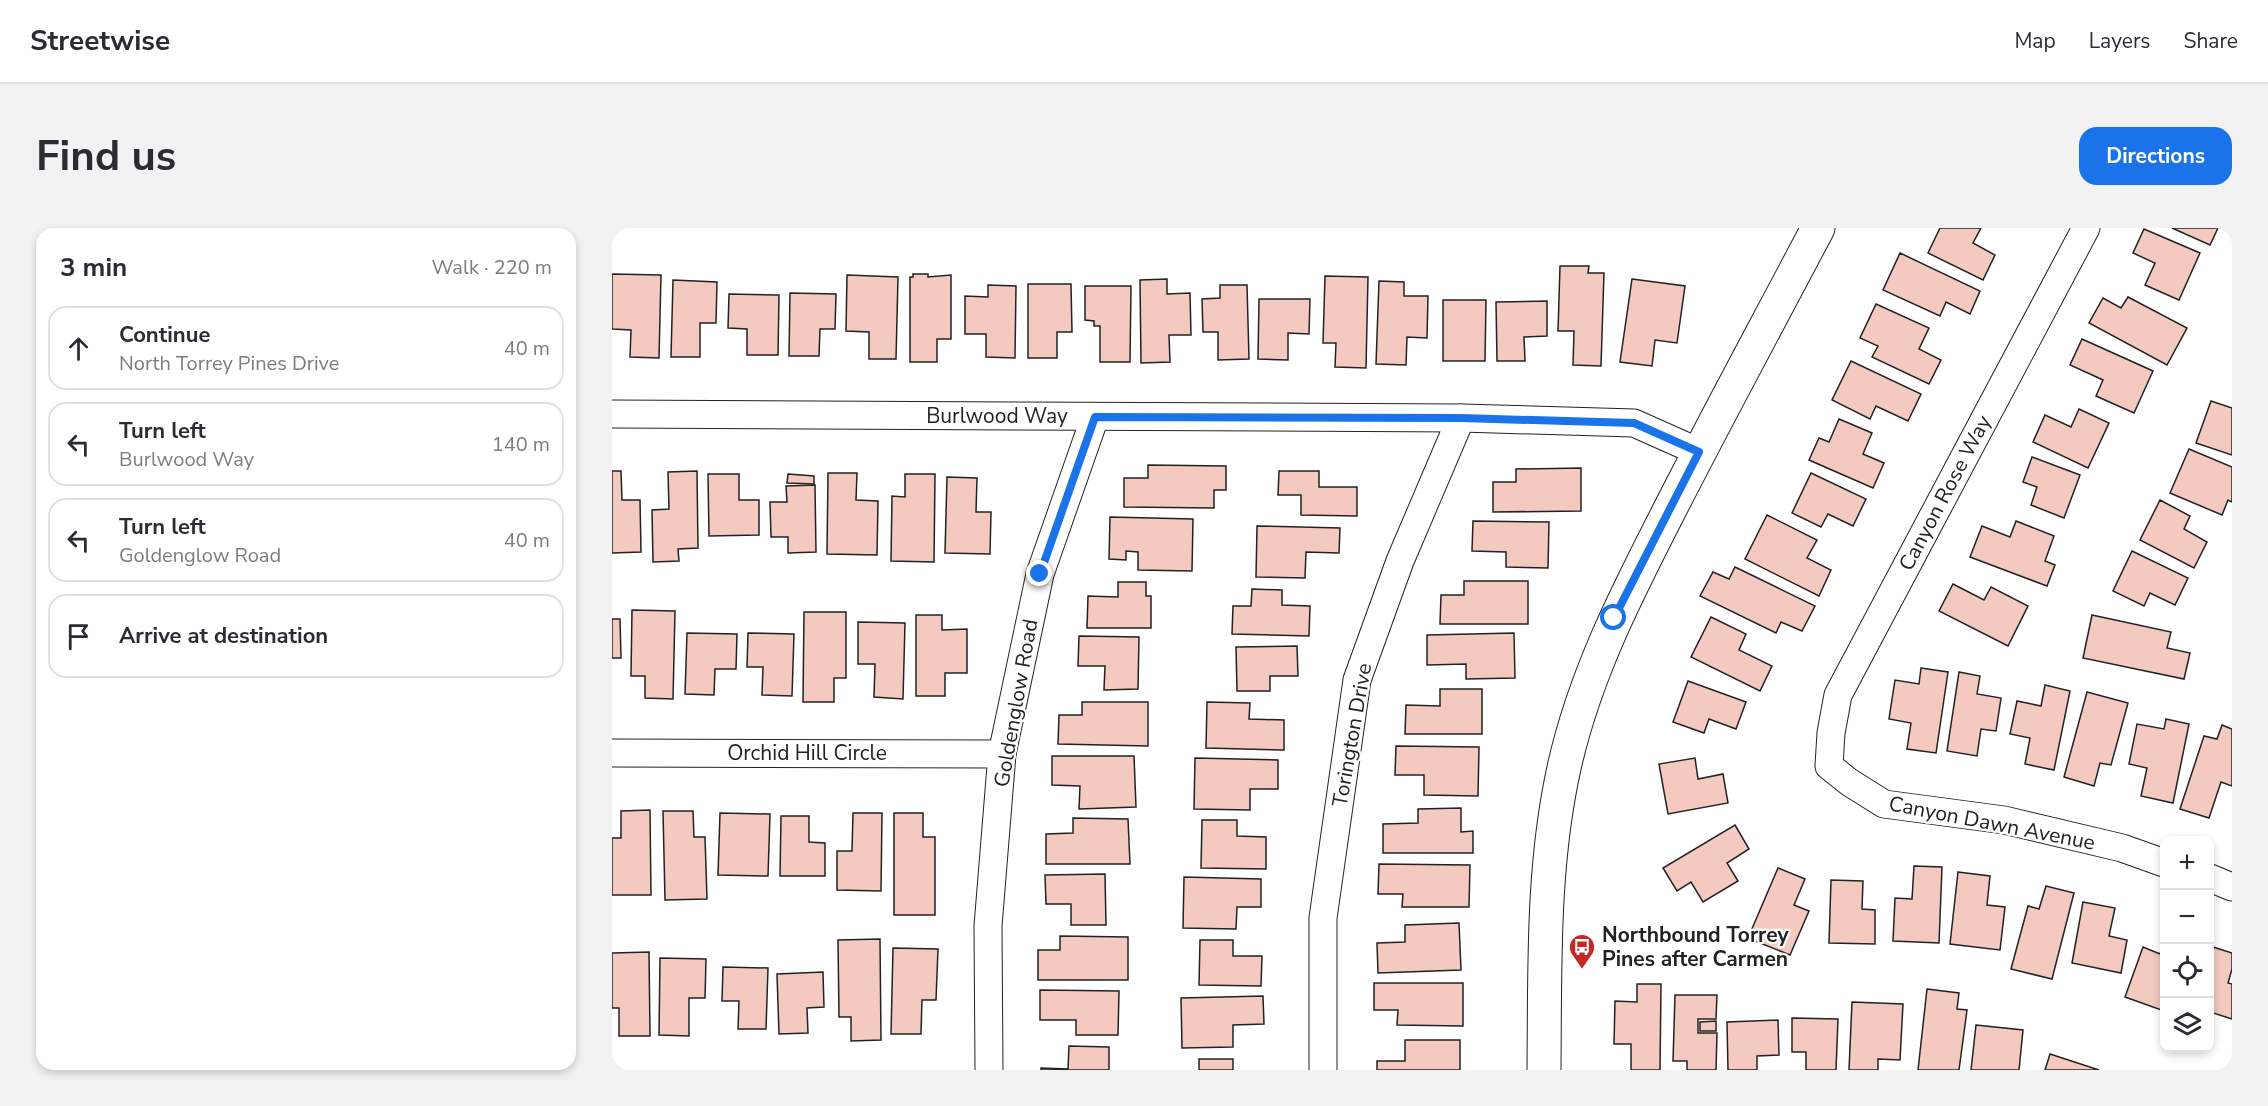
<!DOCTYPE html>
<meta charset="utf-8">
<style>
body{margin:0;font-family:"Nunito Sans",sans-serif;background:#f2f2f3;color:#2b2b33}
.controls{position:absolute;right:18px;bottom:18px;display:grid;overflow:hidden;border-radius:12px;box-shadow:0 3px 9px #0003}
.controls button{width:54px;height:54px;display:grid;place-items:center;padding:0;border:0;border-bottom:2px solid #e1e1e2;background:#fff;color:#2b2b33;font:30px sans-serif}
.stop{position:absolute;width:18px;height:18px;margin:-14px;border:4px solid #1a73e8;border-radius:50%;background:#fff}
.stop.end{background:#1a73e8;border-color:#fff;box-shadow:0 2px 6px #0008}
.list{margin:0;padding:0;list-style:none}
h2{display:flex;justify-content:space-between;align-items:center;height:78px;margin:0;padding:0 24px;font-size:26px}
h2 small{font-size:20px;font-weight:400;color:#7c7c81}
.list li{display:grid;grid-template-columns:39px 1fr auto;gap:18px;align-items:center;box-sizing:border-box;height:84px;margin:0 12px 12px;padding:0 12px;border:2px solid #e1e1e2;border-radius:18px}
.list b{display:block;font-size:22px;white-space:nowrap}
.list p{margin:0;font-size:20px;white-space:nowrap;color:#7c7c81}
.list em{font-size:20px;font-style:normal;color:#7c7c81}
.icon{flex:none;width:33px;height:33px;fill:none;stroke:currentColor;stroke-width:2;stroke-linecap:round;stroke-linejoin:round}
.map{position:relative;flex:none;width:1620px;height:842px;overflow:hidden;border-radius:18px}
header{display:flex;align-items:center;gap:36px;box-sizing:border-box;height:84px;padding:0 30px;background:#fff;border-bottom:2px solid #e1e1e2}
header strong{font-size:28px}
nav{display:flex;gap:33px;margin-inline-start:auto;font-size:21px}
.intro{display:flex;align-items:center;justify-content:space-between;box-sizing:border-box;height:144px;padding:0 36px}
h1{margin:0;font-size:42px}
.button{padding:15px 27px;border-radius:18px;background:#1a73e8;color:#fff;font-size:21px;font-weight:700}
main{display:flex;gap:36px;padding:0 36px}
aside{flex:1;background:#fff;border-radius:18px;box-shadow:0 3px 9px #0003}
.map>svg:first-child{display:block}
</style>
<header>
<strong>Streetwise</strong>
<nav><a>Map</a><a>Layers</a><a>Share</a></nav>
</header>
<div class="intro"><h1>Find us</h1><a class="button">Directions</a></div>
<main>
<aside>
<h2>3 min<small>Walk · 220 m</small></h2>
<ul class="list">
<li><svg class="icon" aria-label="ahead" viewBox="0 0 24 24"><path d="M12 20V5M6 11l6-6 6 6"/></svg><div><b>Continue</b><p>North Torrey Pines Drive</p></div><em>40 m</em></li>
<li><svg class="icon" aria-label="left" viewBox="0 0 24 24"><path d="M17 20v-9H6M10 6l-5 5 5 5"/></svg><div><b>Turn left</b><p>Burlwood Way</p></div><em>140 m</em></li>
<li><svg class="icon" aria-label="left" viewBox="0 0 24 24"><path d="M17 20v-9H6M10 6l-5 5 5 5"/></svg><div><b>Turn left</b><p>Goldenglow Road</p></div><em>40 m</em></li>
<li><svg class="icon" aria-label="arrive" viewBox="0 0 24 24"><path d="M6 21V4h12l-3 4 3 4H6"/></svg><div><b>Arrive at destination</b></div></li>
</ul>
</aside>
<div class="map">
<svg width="1620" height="842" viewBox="0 0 1620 842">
<rect width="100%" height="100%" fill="#fff"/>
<g fill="#f3c9c0" stroke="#222" stroke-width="1.5">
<polygon points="1328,0 1369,0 1361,15 1383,27 1371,52 1316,25"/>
<polygon points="1560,0 1606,0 1598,17"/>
<polygon points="1532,1 1588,25 1567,72 1533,57 1543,35 1521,25"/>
<polygon points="1288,25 1368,63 1358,86 1334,74 1328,88 1271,62"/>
<polygon points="948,38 977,38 976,45 992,45 989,138 961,137 962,103 946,103"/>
<polygon points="0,46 49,47 47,130 18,129 19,102 0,101"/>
<polygon points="301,46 316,46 316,49 339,47 339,111 325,111 325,134 298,134 298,49 301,49"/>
<polygon points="235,47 286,49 284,131 257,131 257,104 234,103"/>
<polygon points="713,48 756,49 754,140 723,139 724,115 711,115"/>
<polygon points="555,51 555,66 578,65 579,107 557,107 558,134 529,135 528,52"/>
<polygon points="1020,51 1073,58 1065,115 1043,112 1040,138 1008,134"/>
<polygon points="61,52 105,54 104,95 88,95 88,129 59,129"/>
<polygon points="767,53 792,54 792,68 816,68 815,110 795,109 794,137 764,136"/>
<polygon points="416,56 459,56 460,104 445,104 445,130 416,130"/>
<polygon points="376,57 404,58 403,130 374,129 374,106 353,106 353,68 376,69"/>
<polygon points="608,57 635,57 637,131 606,132 606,104 591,104 590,71 608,70"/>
<polygon points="473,58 519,58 518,134 488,134 488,98 482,98 482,93 473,92"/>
<polygon points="178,65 224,66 223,101 208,101 207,128 177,128"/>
<polygon points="117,66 167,67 166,127 135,127 135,101 116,100"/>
<polygon points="1516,69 1575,100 1555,137 1477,95 1491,70 1509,80"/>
<polygon points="647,71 698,71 697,106 676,105 676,132 646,131"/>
<polygon points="831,72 874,72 873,133 831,133"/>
<polygon points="935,73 935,108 912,109 913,133 885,133 884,74"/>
<polygon points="1264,76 1317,100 1307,121 1329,132 1317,156 1260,129 1266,118 1248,110"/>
<polygon points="1470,111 1541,143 1522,185 1484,168 1491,152 1458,137"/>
<polygon points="1239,133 1309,166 1296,193 1264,178 1258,191 1220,172"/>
<polygon points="1599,173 1620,180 1620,227 1584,215"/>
<polygon points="1467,181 1497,195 1476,240 1421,214 1433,187 1459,199"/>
<polygon points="1227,191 1260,205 1251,226 1272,235 1261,260 1197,232 1207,210 1217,214"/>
<polygon points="1577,221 1620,239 1620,274 1616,272 1610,287 1558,265"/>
<polygon points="1420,229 1468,247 1452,290 1419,277 1425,259 1411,254"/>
<polygon points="536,237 614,238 614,262 602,262 602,280 512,279 512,250 536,250"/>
<polygon points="969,240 969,283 881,284 881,254 904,254 904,241"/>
<polygon points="0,243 9,243 10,272 28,272 29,324 0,325"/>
<polygon points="85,243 86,320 66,321 67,333 41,334 40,282 57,281 56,244"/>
<polygon points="667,243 707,243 707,259 745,259 745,288 689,287 689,267 666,267"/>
<polygon points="216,245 245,245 244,272 266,273 265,327 215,326"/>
<polygon points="1199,245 1254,271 1241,298 1216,286 1209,299 1180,285"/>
<polygon points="96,246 127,246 127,272 147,272 147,307 97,308"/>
<polygon points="176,246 202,248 202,256 175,255"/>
<polygon points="293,246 323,246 322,334 279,333 280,268 293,269"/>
<polygon points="335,249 365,250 364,284 379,284 378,326 333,325"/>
<polygon points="203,257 204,324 176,325 176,309 159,309 158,274 175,274 174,258"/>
<polygon points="1548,272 1578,288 1572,301 1595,314 1582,340 1528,312"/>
<polygon points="1155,287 1205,312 1195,330 1219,342 1207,368 1133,331"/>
<polygon points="498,289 581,291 580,343 526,342 526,324 514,323 514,332 497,331"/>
<polygon points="861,293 937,294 936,340 894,339 894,324 860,323"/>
<polygon points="1404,293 1442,308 1433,333 1443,337 1435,358 1358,329 1370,298 1398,309"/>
<polygon points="645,298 728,300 727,325 694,324 693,350 644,349"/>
<polygon points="1520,323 1576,350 1563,377 1538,365 1532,378 1501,363"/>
<polygon points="1123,339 1203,378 1190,403 1169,394 1164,405 1088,368 1101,344 1117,351"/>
<polygon points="852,353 916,353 916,396 828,396 829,367 852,367"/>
<polygon points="506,354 534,354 534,368 539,368 539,400 475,400 476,368 506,369"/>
<polygon points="1341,356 1372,372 1379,359 1416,378 1396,418 1327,383"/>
<polygon points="640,361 670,362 670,377 698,378 697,408 620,406 621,378 639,378"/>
<polygon points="20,382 63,383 61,471 33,470 33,448 19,448"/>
<polygon points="192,384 234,384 234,450 222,450 222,474 191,474"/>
<polygon points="304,387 330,387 330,402 355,401 355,445 333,445 333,468 304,468"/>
<polygon points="1480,387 1559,404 1555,420 1578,425 1572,451 1471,430"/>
<polygon points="1099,389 1134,406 1127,422 1160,438 1148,463 1079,429"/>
<polygon points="0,391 8,391 9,430 0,430"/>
<polygon points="246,394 293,395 291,471 262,469 263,436 246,436"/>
<polygon points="75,405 125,406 124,441 103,441 102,467 73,466"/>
<polygon points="136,405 182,406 180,468 150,467 151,439 135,439"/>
<polygon points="902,405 903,450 854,451 854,436 815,437 815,407"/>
<polygon points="467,408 527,409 526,461 492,462 493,438 466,438"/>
<polygon points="685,418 686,448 658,448 658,463 625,463 624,419"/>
<polygon points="1309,440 1336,444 1324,525 1295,521 1299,495 1277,491 1283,452 1307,456"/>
<polygon points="1347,444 1368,448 1365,466 1389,470 1384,503 1369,501 1365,528 1335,523"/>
<polygon points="1076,453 1134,474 1124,501 1097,491 1092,505 1061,494"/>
<polygon points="1433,457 1458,463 1442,542 1413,536 1418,510 1398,506 1405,473 1429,478"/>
<polygon points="828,461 870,461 870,506 793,506 794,477 828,478"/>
<polygon points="1475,464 1516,475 1499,537 1488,535 1482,558 1452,549"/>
<polygon points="470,474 536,474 536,518 446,516 447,487 470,487"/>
<polygon points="595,474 638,475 637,491 672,492 672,522 594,520"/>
<polygon points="1554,491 1577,496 1561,575 1529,568 1535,540 1517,536 1525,496 1552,501"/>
<polygon points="1610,497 1620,501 1620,558 1609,554 1597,590 1568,581 1592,508 1605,511"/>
<polygon points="784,518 867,519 866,568 812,567 812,547 783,547"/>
<polygon points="440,528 522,528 524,579 467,581 468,558 440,557"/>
<polygon points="583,530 666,532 666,561 638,561 638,582 582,581"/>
<polygon points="1083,530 1086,551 1111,546 1116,575 1056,586 1047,536"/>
<polygon points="849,580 849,604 861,603 861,625 771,625 771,596 806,595 806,581"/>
<polygon points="38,582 39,667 0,667 0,610 9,610 9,583"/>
<polygon points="51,583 81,583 82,609 93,609 95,671 53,672"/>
<polygon points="108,585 158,586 156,648 106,647"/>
<polygon points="241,585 270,585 269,663 225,662 225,623 240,623"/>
<polygon points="282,585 311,585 311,609 323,609 323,687 282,687"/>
<polygon points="169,588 197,588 197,614 213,615 213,648 168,648"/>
<polygon points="461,590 516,591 518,636 434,636 434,606 461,605"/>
<polygon points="590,592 625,592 625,608 654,609 654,641 589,640"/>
<polygon points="1123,597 1137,621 1115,635 1126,653 1091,674 1079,654 1065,663 1051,640"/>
<polygon points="767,636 858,637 857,679 790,679 791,666 766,666"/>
<polygon points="1302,638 1330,639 1327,715 1281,713 1283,670 1300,671"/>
<polygon points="1166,640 1193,651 1182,677 1197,683 1178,727 1136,710"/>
<polygon points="1346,644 1378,648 1375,677 1393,679 1388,722 1338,716"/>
<polygon points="493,646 494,697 459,697 459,676 434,676 433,647"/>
<polygon points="572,649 649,651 649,679 625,679 624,701 571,700"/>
<polygon points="1219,652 1251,653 1250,681 1263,682 1263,716 1217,715"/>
<polygon points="1434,658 1462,665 1440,751 1399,741 1416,678 1427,681"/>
<polygon points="1471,674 1503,680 1497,708 1515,712 1509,745 1460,735"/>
<polygon points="847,695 849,742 766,745 765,715 793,714 793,697"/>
<polygon points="448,708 516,709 516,752 426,752 426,722 448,722"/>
<polygon points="268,711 269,812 239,813 239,789 227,789 226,712"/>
<polygon points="588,712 621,712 621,728 650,728 649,758 587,757"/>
<polygon points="1552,713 1552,783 1513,769 1531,719 1548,726"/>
<polygon points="1598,718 1620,725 1620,741 1616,755 1620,756 1620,791 1598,784"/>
<polygon points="281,720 326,721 324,772 310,772 309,806 279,806"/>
<polygon points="37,724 38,808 7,808 7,780 0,780 0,725"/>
<polygon points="48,730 94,731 93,770 77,770 77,808 47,807"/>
<polygon points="111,739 156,740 154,801 126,801 127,773 110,773"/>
<polygon points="211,744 212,779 195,780 196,805 167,806 165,746"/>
<polygon points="762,755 851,755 851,798 785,797 786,782 762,782"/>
<polygon points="1025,756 1049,756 1048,842 1019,842 1019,816 1002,816 1003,773 1025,774"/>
<polygon points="1315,761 1347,765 1345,781 1355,782 1347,842 1306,842"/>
<polygon points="428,762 507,763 506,807 464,807 464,792 428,792"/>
<polygon points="1063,767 1105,767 1104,791 1086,791 1086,805 1105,805 1104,842 1075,842 1075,833 1061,833"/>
<polygon points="651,768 652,796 621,797 621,819 570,820 569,770"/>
<polygon points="1240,774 1291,776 1288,832 1266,831 1266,842 1237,842"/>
<polygon points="1180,790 1226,791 1224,842 1194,842 1194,824 1180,824"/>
<polygon points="1166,792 1167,827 1145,828 1145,842 1116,842 1115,794"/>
<polygon points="1104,793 1104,803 1088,803 1088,794"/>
<polygon points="1364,797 1411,802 1407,842 1359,842"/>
<polygon points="793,812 848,812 848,842 765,842 765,833 793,833"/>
<polygon points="457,818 497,819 497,842 429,842 429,840 456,841"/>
<polygon points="1438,826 1487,842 1433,842"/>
<rect x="587" y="831" width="34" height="11"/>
</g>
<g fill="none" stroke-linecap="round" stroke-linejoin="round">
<g stroke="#222" stroke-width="29">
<g id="minor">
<polyline points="1474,0 1226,467 1219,505 1217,538 1237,554 1272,576 1392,592 1510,620 1552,635"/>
<polyline points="0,186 849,190 1022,195 1087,224"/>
<polyline points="0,525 390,526"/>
<polyline points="1598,650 1620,659"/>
<polyline points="377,842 376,698 390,526 428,346 483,189"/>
<polyline points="711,842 711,690 745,452 788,333 849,190"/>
</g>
</g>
<g stroke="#222" stroke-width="35">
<path id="secondary" d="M932,842c1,-101 -2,-203 20,-302 20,-91 62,-173 104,-255 49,-96 100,-190 150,-285"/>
</g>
<use href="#minor" stroke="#fff" stroke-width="27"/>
<use href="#secondary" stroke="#fff" stroke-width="33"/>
</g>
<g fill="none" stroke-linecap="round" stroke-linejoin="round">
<polyline stroke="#1a73e8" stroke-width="8" points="428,346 483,189 849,190 1022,195 1087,224 1002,390"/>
</g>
<defs>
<g id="bus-pin" transform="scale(1.35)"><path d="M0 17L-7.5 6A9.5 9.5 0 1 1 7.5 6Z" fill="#c62828" stroke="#fff"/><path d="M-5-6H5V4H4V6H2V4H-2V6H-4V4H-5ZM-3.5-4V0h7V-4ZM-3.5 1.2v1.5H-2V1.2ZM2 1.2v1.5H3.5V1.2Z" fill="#fff"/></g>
</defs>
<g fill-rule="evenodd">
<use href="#bus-pin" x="970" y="719"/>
</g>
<g text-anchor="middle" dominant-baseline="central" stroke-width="4.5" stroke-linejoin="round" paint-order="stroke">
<g font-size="21" fill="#222" stroke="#fff">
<text x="385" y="188">Burlwood Way</text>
<text transform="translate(1333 265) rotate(-62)">Canyon Rose Way</text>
<text transform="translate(404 475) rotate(-80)">Goldenglow Road</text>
<text transform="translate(740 507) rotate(-80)">Torington Drive</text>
<text x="195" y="525">Orchid Hill Circle</text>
<text transform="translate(1380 595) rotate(11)">Canyon Dawn Avenue</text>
</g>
<g font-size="21" font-weight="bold" fill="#222" stroke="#fff" text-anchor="start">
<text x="990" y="707">Northbound Torrey<tspan x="990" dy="24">Pines after Carmen</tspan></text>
</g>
</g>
</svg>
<div class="controls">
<button>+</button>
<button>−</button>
<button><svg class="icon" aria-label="locate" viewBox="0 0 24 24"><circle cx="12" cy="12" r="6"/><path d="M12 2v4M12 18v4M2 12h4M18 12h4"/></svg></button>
<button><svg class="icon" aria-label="layers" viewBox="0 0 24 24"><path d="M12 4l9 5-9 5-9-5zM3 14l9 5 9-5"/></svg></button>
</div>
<div class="stop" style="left:1002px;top:390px"></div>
<div class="stop end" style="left:428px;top:346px"></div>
</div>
</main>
